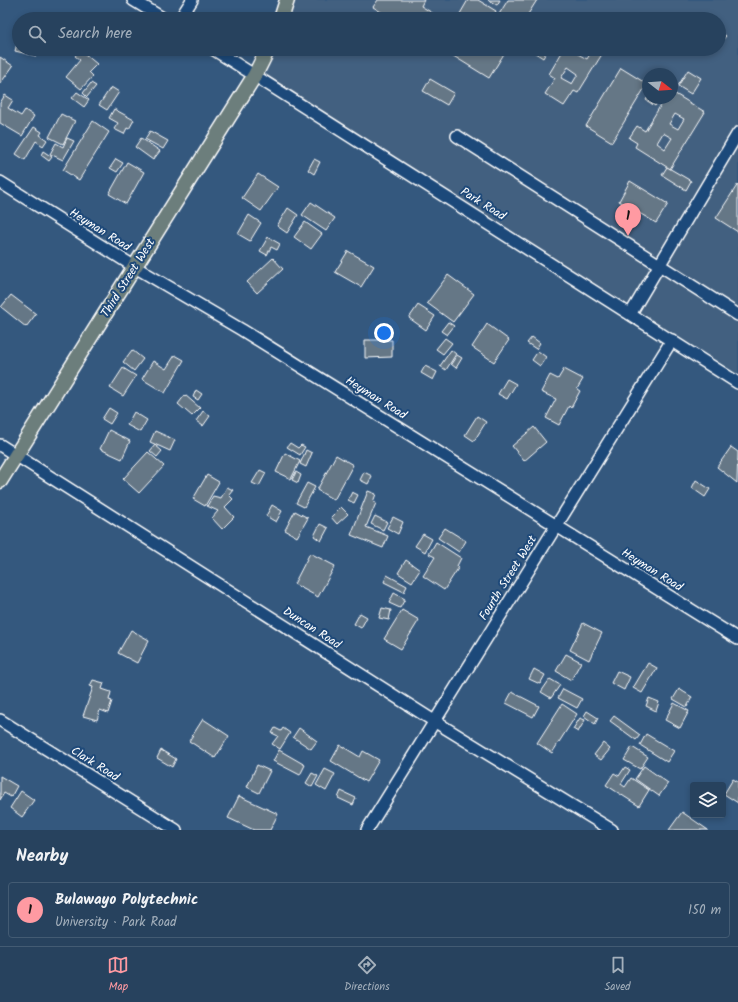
<!DOCTYPE html>
<meta charset="utf-8">
<style>
body{margin:0;font-family:Kalam,sans-serif;background:#2f4964;color:#f1f3f6}
.controls{position:absolute;right:12px;bottom:12px;display:grid;overflow:hidden;border-radius:4px;box-shadow:0 2px 6px #0003}
.controls button{width:36px;height:36px;display:grid;place-items:center;padding:0;border:0;border-bottom:1px solid #435b73;background:#27425e;color:#f1f3f6;font:20px sans-serif}
.compass{position:absolute;left:642px;top:68px;width:36px;height:36px;border-radius:50%;background:#27425e;box-shadow:0 2px 6px #0003;rotate:107deg}
.you{position:absolute;left:384px;top:333px;width:14px;height:14px;margin:-10px;border:3px solid #fff;border-radius:50%;background:#1a73e8;box-shadow:0 0 0 6px #1a73e833}
.badge{display:grid;place-items:center;width:26px;height:26px;border-radius:50%;background:#ff9aa2;color:#111;font-size:13px;font-weight:700}
.pin{position:absolute;translate:-50% -33px;filter:drop-shadow(0 1px 2px #0008)}
.pin::after{content:'';position:absolute;top:21px;width:14px;height:12px;background:inherit;clip-path:polygon(0 0,100% 0,50% 100%)}
.list{margin:0;padding:0;list-style:none}
h2{display:flex;justify-content:space-between;align-items:center;height:52px;margin:0;padding:0 16px;font-size:17px}
h2 small{font-size:13px;font-weight:400;color:#a4b0bc}
.list li{display:grid;grid-template-columns:26px 1fr auto;gap:12px;align-items:center;box-sizing:border-box;height:56px;margin:0 8px 8px;padding:0 8px;border:1px solid #435b73;border-radius:4px}
.list b{display:block;font-size:15px;white-space:nowrap}
.list p{margin:0;font-size:13px;white-space:nowrap;color:#a4b0bc}
.list em{font-size:13px;font-style:normal;color:#a4b0bc}
.icon{flex:none;width:22px;height:22px;fill:none;stroke:currentColor;stroke-width:2;stroke-linecap:round;stroke-linejoin:round}
.map{position:relative;flex:none;width:738px;height:830px;overflow:hidden}
.search{position:absolute;background:#27425e;box-shadow:0 2px 6px #0003;left:12px;right:12px;top:12px;height:44px;display:flex;align-items:center;gap:10px;box-sizing:border-box;padding:0 14px;border-radius:22px;color:#a4b0bc;font-size:15px}
.sheet{height:116px;background:#27425e}
nav{display:flex;justify-content:space-around;align-items:center;box-sizing:border-box;height:56px;border-top:1px solid #435b73;background:#27425e;font-size:11px;color:#a4b0bc}
nav a{display:grid;justify-items:center;gap:2px}
nav .on{color:#ff9aa2}
.map>svg:first-child{display:block}
</style>
<div class="map">
<svg width="738" height="830" viewBox="0 0 738 830">
<rect width="100%" height="100%" fill="#34587e"/>
<filter id="ink" filterUnits="userSpaceOnUse"><feTurbulence type="fractalNoise" baseFrequency=".025" numOctaves="2"/><feDisplacementMap in="SourceGraphic" scale="8" xChannelSelector="R" yChannelSelector="G"/><feConvolveMatrix kernelMatrix="1 2 1 2 8 2 1 2 1" color-interpolation-filters="sRGB"/></filter>
<g filter="url(#ink)">
<path fill="#436180" fill-rule="evenodd" d="M291,0h447v374l-477,-299 13,-26h445v-30h-433zM648,74h24v24h-24z"/>
<g fill="#657786" stroke="#fff" fill-rule="evenodd">
<polygon points="378,0 424,0 421,6 442,19 384,19 386,15 373,7"/>
<polygon points="468,0 478,0 496,11 492,19 457,19"/>
<polygon points="488,0 500,0 497,5"/>
<polygon points="508,0 537,0 525,19 496,19"/>
<polygon points="719,30 726,36 719,44"/>
<polygon points="19,36 19,49 37,49 36,56 15,51"/>
<polygon points="442,49 507,49 489,78"/>
<polygon points="529,49 548,49 543,58"/>
<path d="M564,49h15l-3,4 11,6 6,-10h7l4,2 -26,42 -4,-2 -10,15 -19,-12 10,-16 -6,-4zM568,67l10,7 -6,10 -11,-6z"/>
<polygon points="80,50 97,64 89,72 93,76 81,89 66,77 80,60 75,56"/>
<polygon points="0,57 13,66 0,84"/>
<polygon points="621,68 647,84 612,142 586,126"/>
<polygon points="688,70 701,78 691,94 678,86"/>
<polygon points="430,79 454,93 447,105 423,91"/>
<polygon points="91,83 96,86 87,97 83,93"/>
<polygon points="111,87 119,92 107,110 99,105"/>
<polygon points="77,92 89,100 84,107 72,98"/>
<path d="M672,92l33,20 -35,57 -35,-22 2,-4 -8,-5 8,-12 8,5 20,-33h7zM675,114l9,5 -6,10 -9,-5zM663,133l9,5 -7,11 -8,-6z"/>
<polygon points="5,95 13,100 8,108 21,116 25,110 34,116 22,136 0,123 0,103"/>
<polygon points="648,97 648,98 660,98 655,106 646,100"/>
<polygon points="114,109 134,120 129,129 127,128 124,134 114,129 118,123 109,118"/>
<polygon points="61,114 75,121 63,144 49,137"/>
<polygon points="93,121 109,132 79,180 63,170"/>
<polygon points="34,127 42,132 40,135 47,140 43,146 36,141 25,160 16,154"/>
<polygon points="150,131 168,141 163,149 145,139"/>
<polygon points="67,138 74,141 63,160 50,154 56,143 63,147"/>
<polygon points="141,138 160,151 153,160 135,147"/>
<polygon points="43,151 52,157 49,161 41,155"/>
<polygon points="116,159 123,163 117,172 110,168"/>
<polygon points="314,159 320,162 314,174 308,170"/>
<polygon points="127,162 144,172 126,204 109,194"/>
<polygon points="667,167 691,181 686,190 662,175"/>
<polygon points="258,174 278,187 261,211 242,198"/>
<polygon points="630,181 668,204 656,223 619,201"/>
<polygon points="738,184 738,232 716,218"/>
<polygon points="311,202 335,218 326,231 302,215"/>
<polygon points="288,208 298,215 287,233 277,226"/>
<polygon points="249,215 261,223 250,241 238,234"/>
<polygon points="305,222 322,234 311,249 294,237"/>
<polygon points="268,237 280,244 277,250 271,247 267,255 260,251"/>
<polygon points="348,251 374,266 361,287 335,272"/>
<polygon points="273,258 283,269 257,293 247,282"/>
<polygon points="448,275 474,294 453,322 427,303"/>
<polygon points="11,295 36,314 26,327 1,307"/>
<polygon points="418,305 435,316 426,330 409,318"/>
<polygon points="448,322 454,326 447,335 441,331"/>
<polygon points="487,324 509,340 494,362 472,347"/>
<polygon points="532,337 540,343 536,349 527,343"/>
<polygon points="445,338 452,343 443,354 436,349"/>
<polygon points="365,340 392,340 392,357 365,358"/>
<polygon points="132,350 143,359 134,371 123,362"/>
<polygon points="451,350 456,354 446,370 440,366"/>
<polygon points="538,351 546,357 540,366 532,360"/>
<polygon points="175,355 184,360 165,393 142,379 153,361 166,369"/>
<polygon points="457,355 462,358 456,368 451,364"/>
<polygon points="425,366 437,372 433,380 421,373"/>
<polygon points="123,368 136,376 123,396 110,388"/>
<polygon points="564,369 583,379 577,389 580,391 571,408 569,406 559,425 546,418 556,399 541,392 550,375 558,379"/>
<polygon points="507,379 516,384 507,399 498,394"/>
<polygon points="196,390 202,394 198,400 193,397"/>
<polygon points="185,395 200,408 192,416 178,404"/>
<polygon points="109,408 117,413 110,424 102,419"/>
<polygon points="203,411 210,416 203,426 196,421"/>
<polygon points="134,412 147,420 140,432 127,425"/>
<polygon points="477,416 486,422 474,441 465,435"/>
<polygon points="534,427 546,442 524,461 512,446"/>
<polygon points="109,430 130,441 122,459 100,449"/>
<polygon points="155,431 175,440 170,451 150,442"/>
<polygon points="290,443 298,448 301,445 305,447 300,455 287,447"/>
<polygon points="155,445 162,451 157,457 150,451"/>
<polygon points="731,447 738,452 737,483 717,467"/>
<polygon points="306,450 312,453 306,467 300,464"/>
<polygon points="148,452 164,466 139,493 123,479"/>
<polygon points="285,453 300,461 291,479 276,472"/>
<polygon points="336,455 353,465 334,500 317,490"/>
<polygon points="260,470 266,473 259,486 252,483"/>
<polygon points="296,472 301,475 298,483 292,480"/>
<polygon points="364,472 372,476 368,484 360,480"/>
<polygon points="207,475 219,482 205,506 193,499"/>
<polygon points="696,480 710,489 705,497 692,488"/>
<polygon points="307,483 315,487 304,507 296,503"/>
<polygon points="227,487 233,490 229,495 233,499 225,507 234,517 222,529 212,518 218,511 207,506 213,496 221,498"/>
<polygon points="368,491 376,494 373,502 376,503 366,527 388,536 383,548 351,535"/>
<polygon points="352,492 358,495 354,503 348,500"/>
<polygon points="272,505 282,511 276,522 266,516"/>
<polygon points="341,507 348,514 337,524 331,517"/>
<polygon points="295,511 308,518 297,537 285,530"/>
<polygon points="375,516 387,522 383,530 371,524"/>
<polygon points="393,517 403,522 398,534 387,528"/>
<polygon points="320,524 328,528 321,541 314,536"/>
<polygon points="445,528 466,541 459,552 438,538"/>
<polygon points="423,534 432,539 425,552 415,546"/>
<polygon points="436,542 461,558 457,566 459,567 444,590 423,576 435,557 429,554"/>
<polygon points="310,553 335,566 318,597 294,584"/>
<polygon points="406,560 420,570 412,582 398,573"/>
<polygon points="387,575 407,586 404,592 384,582"/>
<polygon points="394,593 405,599 400,608 389,603"/>
<polygon points="382,608 391,610 389,620 379,618"/>
<polygon points="402,610 419,620 401,649 384,639"/>
<polygon points="360,613 367,617 361,628 354,624"/>
<polygon points="583,623 602,633 589,660 570,650"/>
<polygon points="131,630 149,640 137,663 118,653"/>
<polygon points="566,654 581,662 571,680 556,671"/>
<polygon points="648,663 657,668 642,693 633,688"/>
<polygon points="534,669 545,675 540,684 529,679"/>
<polygon points="617,671 630,677 624,690 611,683"/>
<polygon points="550,679 560,685 551,698 541,692"/>
<polygon points="93,680 104,683 102,689 111,692 109,700 112,701 108,713 100,710 97,720 83,716 93,687 90,686"/>
<polygon points="563,689 582,699 577,708 558,698"/>
<polygon points="679,689 692,697 687,707 673,699"/>
<polygon points="512,692 539,706 533,717 506,703"/>
<polygon points="649,698 659,702 656,711 646,706"/>
<polygon points="674,703 689,711 680,728 665,720"/>
<polygon points="562,704 577,714 552,753 537,743"/>
<polygon points="587,711 598,718 595,724 584,716"/>
<polygon points="614,716 640,735 636,740 610,721"/>
<polygon points="580,718 585,720 578,732 573,729"/>
<polygon points="203,719 229,736 215,758 189,741"/>
<polygon points="275,728 281,731 283,728 290,733 280,749 272,744 278,736 272,733"/>
<polygon points="299,728 317,741 311,749 293,737"/>
<polygon points="646,734 674,751 667,762 640,745"/>
<polygon points="603,743 610,749 601,760 594,755"/>
<polygon points="340,745 360,757 363,751 379,760 366,782 331,761"/>
<polygon points="632,747 648,757 640,769 624,760"/>
<polygon points="161,750 176,759 172,767 157,758"/>
<polygon points="279,750 305,765 300,775 273,761"/>
<polygon points="257,765 270,771 259,793 247,787"/>
<polygon points="644,766 668,783 659,796 635,779"/>
<polygon points="625,767 630,770 621,784 625,787 631,778 649,790 639,806 606,785 614,773 619,776"/>
<polygon points="325,769 335,774 326,791 316,785"/>
<polygon points="312,773 318,776 312,787 306,783"/>
<polygon points="0,776 17,786 11,797 4,793 0,800"/>
<polygon points="733,779 738,782 738,803 724,794"/>
<polygon points="21,791 34,800 22,817 10,808"/>
<polygon points="341,791 356,798 353,805 338,798"/>
<polygon points="239,796 278,814 270,830 254,830 228,818"/>
<polygon points="682,812 708,830 669,830"/>
</g>
<g fill="none" stroke-linecap="round" stroke-linejoin="round">
<g stroke="#fff" stroke-width="14">
<g id="minor">
<polyline points="133,0 164,19"/>
<polyline points="180,19 192,0"/>
<polyline points="213,49 738,383"/>
<polyline points="457,136 738,315"/>
<polyline points="0,182 135,267 242,330 738,639"/>
<polyline points="631,313 738,133"/>
<polyline points="0,445 434,721 612,830"/>
<polyline points="0,720 176,830"/>
<polyline points="367,830 672,340"/>
</g>
</g>
<g stroke="#fff" stroke-width="17">
<g id="major">
<polyline points="281,19 287,0"/>
<polyline points="0,481 255,75 268,49"/>
</g>
</g>
<use href="#minor" stroke="#1f4a7a" stroke-width="11"/>
<use href="#major" stroke="#6c7e7c" stroke-width="14"/>
</g>
</g>
<g text-anchor="middle" dominant-baseline="central" stroke-width="4" stroke-linejoin="round" paint-order="stroke">
<g font-size="12" fill="#fff" stroke="#1f4a7a">
<text transform="translate(483 204) rotate(32)">Park Road</text>
<text transform="translate(100 230) rotate(32)">Heyman Road</text>
<text transform="translate(128 278) rotate(-58)">Third Street West</text>
<text transform="translate(376 398) rotate(32)">Heyman Road</text>
<text transform="translate(652 570) rotate(32)">Heyman Road</text>
<text transform="translate(508 578) rotate(-58)">Fourth Street West</text>
<text transform="translate(312 628) rotate(33)">Duncan Road</text>
<text transform="translate(95 764) rotate(32)">Clark Road</text>
</g>
</g>
</svg>
<div class="controls">
<button><svg class="icon" aria-label="layers" viewBox="0 0 24 24"><path d="M12 4l9 5-9 5-9-5zM3 14l9 5 9-5"/></svg></button>
</div>
<svg class="compass" viewBox="-18 -18 36 36"><path d="M0-13l5 13h-10z" fill="#e53935"/><path d="M0 13l5-13h-10z" fill="#a4b0bc"/></svg>
<div class="you"></div>
<div class="pin badge" style="left:628px;top:236px">1</div>
<div class="search"><svg class="icon" aria-label="search" viewBox="0 0 24 24"><circle cx="10" cy="10" r="6"/><path d="M15 15l6 6"/></svg>Search here</div>
</div>
<section class="sheet">
<h2>Nearby<small></small></h2>
<ul class="list">
<li><span class="badge">1</span><div><b>Bulawayo Polytechnic</b><p>University · Park Road</p></div><em>150 m</em></li>
</ul>
</section>
<nav>
<a class="on"><svg class="icon" aria-label="map" viewBox="0 0 24 24"><path d="M3 6l6-2 6 2 6-2v14l-6 2-6-2-6 2zM9 4v14M15 6v14"/></svg>Map</a>
<a><svg class="icon" aria-label="directions" viewBox="0 0 24 24"><path d="M12 3l9 9-9 9-9-9zM9 14v-3h6M13 9l2 2-2 2"/></svg>Directions</a>
<a><svg class="icon" aria-label="saved" viewBox="0 0 24 24"><path d="M7 4h10v16l-5-4-5 4z"/></svg>Saved</a>
</nav>
